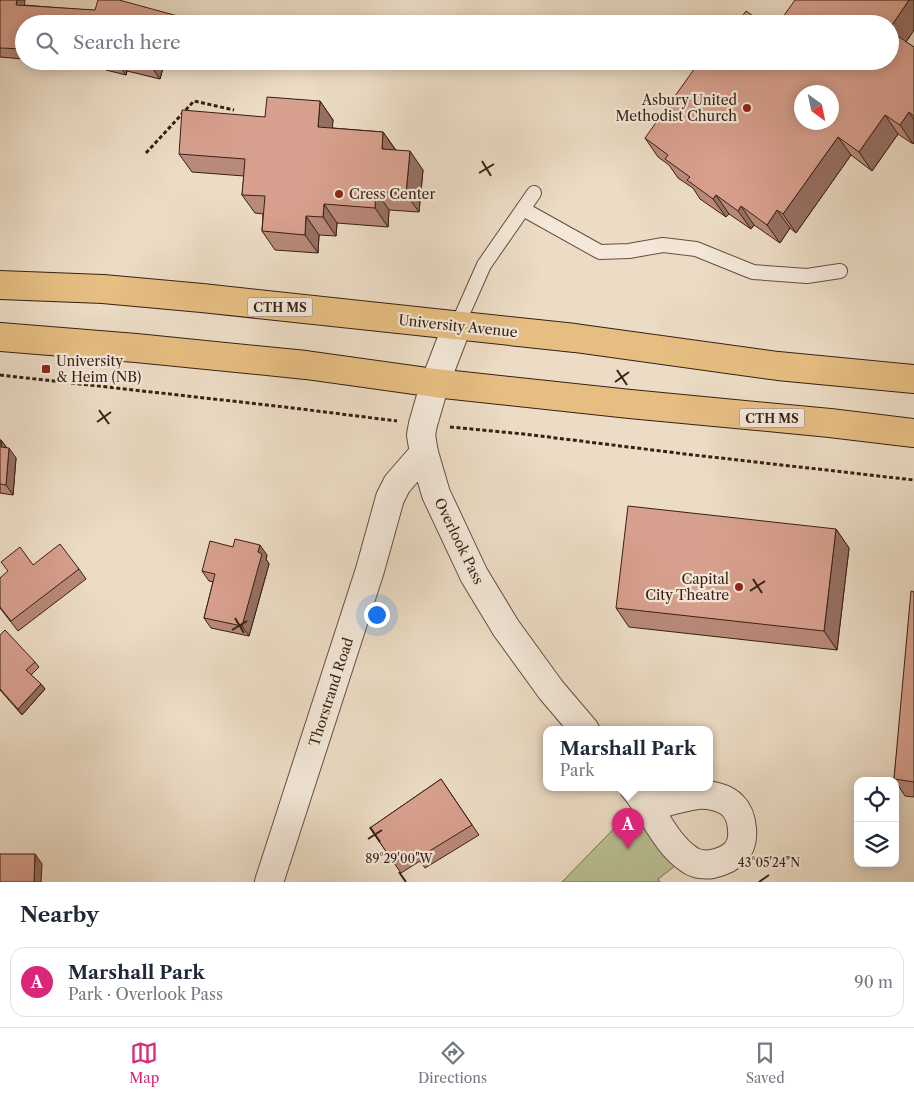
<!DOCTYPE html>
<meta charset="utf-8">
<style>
body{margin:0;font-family:"Libre Caslon Text",serif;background:#f2f2f3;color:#1f2937}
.controls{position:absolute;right:15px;bottom:15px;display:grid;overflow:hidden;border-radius:10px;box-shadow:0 2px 12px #0003}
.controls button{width:45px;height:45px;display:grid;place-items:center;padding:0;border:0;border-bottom:1px solid #e0e1e3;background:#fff;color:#1f2937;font:25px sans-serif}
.compass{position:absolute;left:794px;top:85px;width:45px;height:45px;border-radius:50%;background:#fff;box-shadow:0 2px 12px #0003;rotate:147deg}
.you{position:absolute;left:376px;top:614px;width:18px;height:18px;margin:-12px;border:4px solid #fff;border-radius:50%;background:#1a73e8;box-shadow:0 0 0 8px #1a73e833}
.badge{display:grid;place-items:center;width:32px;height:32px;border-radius:50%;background:#db2777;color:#fff;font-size:16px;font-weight:700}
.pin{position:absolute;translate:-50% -41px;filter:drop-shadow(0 1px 2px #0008)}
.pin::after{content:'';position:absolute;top:26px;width:18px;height:15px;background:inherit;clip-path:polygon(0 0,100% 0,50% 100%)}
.popup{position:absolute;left:543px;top:726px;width:170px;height:65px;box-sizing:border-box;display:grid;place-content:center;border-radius:10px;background:#fff;filter:drop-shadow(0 1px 4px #0005);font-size:16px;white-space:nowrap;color:#747a83}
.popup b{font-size:19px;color:#1f2937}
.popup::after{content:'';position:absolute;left:50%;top:100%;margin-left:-10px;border:10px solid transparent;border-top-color:#fff}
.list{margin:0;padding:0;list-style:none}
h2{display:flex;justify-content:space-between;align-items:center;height:65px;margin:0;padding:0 20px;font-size:21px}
h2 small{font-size:16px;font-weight:400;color:#747a83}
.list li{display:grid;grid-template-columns:32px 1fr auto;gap:15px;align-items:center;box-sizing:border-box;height:70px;margin:0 10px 10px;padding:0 10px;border:1px solid #e0e1e3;border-radius:15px}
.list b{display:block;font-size:19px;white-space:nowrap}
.list p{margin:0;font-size:16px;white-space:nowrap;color:#747a83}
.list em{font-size:16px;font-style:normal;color:#747a83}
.icon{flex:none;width:28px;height:28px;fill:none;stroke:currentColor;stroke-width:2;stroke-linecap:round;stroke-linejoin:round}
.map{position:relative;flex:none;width:914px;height:882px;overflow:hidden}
.search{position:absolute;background:#fff;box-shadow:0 2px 12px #0003;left:15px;right:15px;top:15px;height:55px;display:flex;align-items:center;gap:12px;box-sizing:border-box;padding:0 18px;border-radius:28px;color:#747a83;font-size:19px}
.sheet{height:145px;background:#fff}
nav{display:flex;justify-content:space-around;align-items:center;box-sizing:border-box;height:70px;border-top:1px solid #e0e1e3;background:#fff;font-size:14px;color:#747a83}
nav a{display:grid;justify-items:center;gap:2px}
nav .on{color:#db2777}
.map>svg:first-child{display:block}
</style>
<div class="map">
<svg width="914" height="882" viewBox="0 0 914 882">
<rect width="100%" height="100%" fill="#ecdcc5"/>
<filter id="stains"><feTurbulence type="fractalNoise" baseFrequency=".004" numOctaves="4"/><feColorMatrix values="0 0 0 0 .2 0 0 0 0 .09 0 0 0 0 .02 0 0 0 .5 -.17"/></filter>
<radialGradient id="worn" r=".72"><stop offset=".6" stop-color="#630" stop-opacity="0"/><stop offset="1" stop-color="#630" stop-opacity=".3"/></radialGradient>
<polygon fill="#bac093" stroke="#7a7054" points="631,811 649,832 675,866 658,879 660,882 562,882"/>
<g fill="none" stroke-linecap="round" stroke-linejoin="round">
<g stroke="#664e40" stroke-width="16">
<g id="service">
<polyline points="523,209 600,252 629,251 663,245 696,249 753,272 807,276 840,271"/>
<polyline points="457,326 484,265 534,193"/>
</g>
</g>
<g stroke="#664e40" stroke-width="30">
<g id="minor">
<polyline points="457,326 435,383 423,424 421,435 424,453 436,494 474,575 506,628 551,690 585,730"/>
<path d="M634,788c19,22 31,56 56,72 7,5 14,5 22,4 9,-2 18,-5 24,-12 10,-11 7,-36 -3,-46 -8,-9 -25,-12 -36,-11 -16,2 -33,8 -49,12"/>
<polyline points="269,882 370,570 390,498 397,484 424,453"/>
</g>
</g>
<g stroke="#391f14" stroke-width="30">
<g id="primary">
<polyline points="0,285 103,289 202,298 575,338 778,366 914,379"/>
<polyline points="0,337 136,348 306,365 435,383 630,404 830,423 914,433"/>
</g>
</g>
<g stroke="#391f14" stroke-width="3" stroke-dasharray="4 2.5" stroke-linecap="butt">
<polyline points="146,153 194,101 234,110"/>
<polyline points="0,375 285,407 397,421"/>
<polyline points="450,427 524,434 685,454 914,480"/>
</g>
<use href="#service" stroke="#f3e8d9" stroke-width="14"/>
<use href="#minor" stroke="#f3e8d9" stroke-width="28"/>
<use href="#primary" stroke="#e6be82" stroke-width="28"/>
</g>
<g fill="#b98979" stroke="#391f14">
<polygon points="0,0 24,5 185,18 190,24 24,24 24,59 0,57"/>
<polygon points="914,0 914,30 906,42 914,47 914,142 913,144 898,134 872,171 851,155 796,233 790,228 780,243 754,225 751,229 729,214 726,217 700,199 693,188 678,178 669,165 658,157 645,138"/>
<polygon points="57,61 184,61 182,69 164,64 160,79 127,71 126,75 106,70 102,65"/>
<polygon points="320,101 333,120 332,128 383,132 396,150 423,170 419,212 389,210 388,227 337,223 336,236 319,235 318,253 275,250 262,231 263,214 255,213 242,195 244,176 192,172 179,154 265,117"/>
<polygon points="0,440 1,440 7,448 16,458 13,495 0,493"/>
<polygon points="836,529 849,548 837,650 629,627 616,608"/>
<polygon points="267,555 266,559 269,564 249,636 211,628 204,618 213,582 209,581 202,571"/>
<polygon points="33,565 79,569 86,579 18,631 0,608 0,578"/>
<polygon points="914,592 914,797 905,796 894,779"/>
<polygon points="0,635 35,662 39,667 31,675 41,684 45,689 22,715 0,690"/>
<polygon points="441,779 479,835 425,868 420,861 401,873 370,828"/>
</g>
<g fill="#966f63" stroke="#391f14">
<polygon points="17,0 25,0 23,15 16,5"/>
<polygon points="909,0 914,0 914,30 902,48 890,32 890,28"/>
<polygon points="185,18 190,24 184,24"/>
<polygon points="120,61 127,71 126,75 119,65"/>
<polygon points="155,61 162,61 164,64 160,79 153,69"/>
<polygon points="176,61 184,61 182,69"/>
<polygon points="320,101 333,120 331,145 318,127"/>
<polygon points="909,112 914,120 914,142 913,144 900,125"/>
<polygon points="885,115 898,134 872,171 859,152"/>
<polygon points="383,132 396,151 382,149"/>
<polygon points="838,137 851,155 796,233 783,214"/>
<polygon points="410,151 423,170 419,212 406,194"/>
<polygon points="376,191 389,210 388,227 375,208"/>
<polygon points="716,195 729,214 726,217 713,199"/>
<polygon points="324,204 337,223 336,236 323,217"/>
<polygon points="741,206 754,225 751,229 738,211"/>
<polygon points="777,210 790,228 780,243 767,225"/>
<polygon points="306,216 319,235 318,253 305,235"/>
<polygon points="1,440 8,450 1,447"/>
<polygon points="9,448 16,458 13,495 6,485"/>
<polygon points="836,529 849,548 837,650 824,631"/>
<polygon points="260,545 267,555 266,559 269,564 249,636 242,626 258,552"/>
<polygon points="41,684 45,689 22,715 18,709"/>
<polygon points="35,854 42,864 41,882 34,882"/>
</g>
<g fill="#d79f8d" stroke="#391f14" fill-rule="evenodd">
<polygon points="0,0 17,0 16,5 95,10 98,0 119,0 185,18 184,24 24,24 24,49 0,48"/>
<polygon points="795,0 909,0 890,28 890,24 778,24"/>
<polygon points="746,11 764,24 737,24"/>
<path d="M890,31l24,16v69l-5,-4 -9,13 -15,-10 -26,37 -21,-15 -55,77 -6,-4 -10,15 -26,-19 -3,5 -22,-16 -3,4 -26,-19 3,-3 -25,-18 3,-4 -23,-17 55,-77h190zM802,92h30v30h-30z"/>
<polygon points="104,61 120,61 119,65"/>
<polygon points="122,61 155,61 153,69"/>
<polygon points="267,97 320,101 318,127 383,132 382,149 410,151 406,194 376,191 375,208 324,204 323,217 306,216 305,235 262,231 265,196 242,195 245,159 179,154 182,110 265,117"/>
<polygon points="0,440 1,440 1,447 9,448 6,485 0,484"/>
<polygon points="628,506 836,529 824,631 616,608"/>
<polygon points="235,539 260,545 258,552 262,554 242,626 204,618 215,574 202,571 210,541 233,547"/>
<polygon points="60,544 79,569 11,621 0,607 0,578 8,571 1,562 20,547 33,565"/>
<polygon points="911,591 914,592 914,782 894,779"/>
<polygon points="5,630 35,662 26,670 41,684 18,709 0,689 0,635"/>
<polygon points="441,779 472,825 418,858 414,851 394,863 370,828"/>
<polygon points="0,854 35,854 34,882 0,882"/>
</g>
<path fill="none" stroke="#391f14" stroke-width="2" d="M482,161l9,15M479,173l15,-9M617,370l10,15M615,382l14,-10M99,410l10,14M97,422l14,-10M753,579l9,14M750,591l15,-10M235,618l9,15M232,630l15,-9M370,827l10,15M368,839l14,-9M399,872l7,10M759,882l10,-7"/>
<g fill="#8f2418" stroke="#f3e8d9" stroke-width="2">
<circle cx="747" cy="108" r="5"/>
<circle cx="339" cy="194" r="5"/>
<rect x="41" y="364" width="10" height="10" rx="2.5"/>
<circle cx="739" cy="587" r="5"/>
</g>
<g text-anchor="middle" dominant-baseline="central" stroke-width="4.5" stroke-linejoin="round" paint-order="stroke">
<g fill="#f3e8d9" stroke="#715b4f" stroke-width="1">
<rect x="247.5" y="297.5" width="65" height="19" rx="4"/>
<rect x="739.5" y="408.5" width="65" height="19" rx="4"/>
</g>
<g font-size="12" font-weight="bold" fill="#391f14">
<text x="280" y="307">CTH MS</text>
<text x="772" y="418">CTH MS</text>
</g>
<g font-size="14" fill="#391f14" stroke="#f3e8d9" text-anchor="end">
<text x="737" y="100">Asbury United<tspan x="737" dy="16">Methodist Church</tspan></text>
<text x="349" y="194" text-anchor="start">Cress Center</text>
<text x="56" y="361" text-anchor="start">University<tspan x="56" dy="16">&amp; Heim (NB)</tspan></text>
<text x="729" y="579">Capital<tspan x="729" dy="16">City Theatre</tspan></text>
</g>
<g font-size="14" fill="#391f14" stroke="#f3e8d9">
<text transform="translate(458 326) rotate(6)">University Avenue</text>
<text transform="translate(459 541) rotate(64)">Overlook Pass</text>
<text transform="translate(331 692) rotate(-72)">Thorstrand Road</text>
</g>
</g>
<g font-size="12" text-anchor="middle" fill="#391f14" stroke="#f3e8d9" stroke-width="4.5" stroke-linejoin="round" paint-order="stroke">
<text x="399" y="863">89°29'00"W</text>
<text x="769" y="867">43°05'24"N</text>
</g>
<rect width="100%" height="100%" filter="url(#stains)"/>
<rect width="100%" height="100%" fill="url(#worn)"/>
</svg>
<div class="controls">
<button><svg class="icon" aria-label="locate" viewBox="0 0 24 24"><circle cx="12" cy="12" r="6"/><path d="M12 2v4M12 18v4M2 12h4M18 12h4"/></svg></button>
<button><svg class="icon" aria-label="layers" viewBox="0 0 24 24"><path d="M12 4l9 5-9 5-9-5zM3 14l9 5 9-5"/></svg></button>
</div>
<svg class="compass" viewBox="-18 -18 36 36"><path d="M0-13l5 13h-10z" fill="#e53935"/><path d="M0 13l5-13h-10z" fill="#747a83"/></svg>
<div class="you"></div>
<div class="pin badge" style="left:628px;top:849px">A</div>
<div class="popup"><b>Marshall Park</b>Park</div>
<div class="search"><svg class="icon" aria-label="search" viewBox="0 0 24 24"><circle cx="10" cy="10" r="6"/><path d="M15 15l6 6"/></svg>Search here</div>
</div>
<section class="sheet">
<h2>Nearby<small></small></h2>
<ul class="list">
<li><span class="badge">A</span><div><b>Marshall Park</b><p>Park · Overlook Pass</p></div><em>90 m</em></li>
</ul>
</section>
<nav>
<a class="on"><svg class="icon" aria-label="map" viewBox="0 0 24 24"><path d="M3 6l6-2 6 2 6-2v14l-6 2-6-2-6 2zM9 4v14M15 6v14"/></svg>Map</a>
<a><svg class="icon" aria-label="directions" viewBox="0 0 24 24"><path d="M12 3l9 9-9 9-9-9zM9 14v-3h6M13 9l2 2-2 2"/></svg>Directions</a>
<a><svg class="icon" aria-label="saved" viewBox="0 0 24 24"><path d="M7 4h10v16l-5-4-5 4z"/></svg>Saved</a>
</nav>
